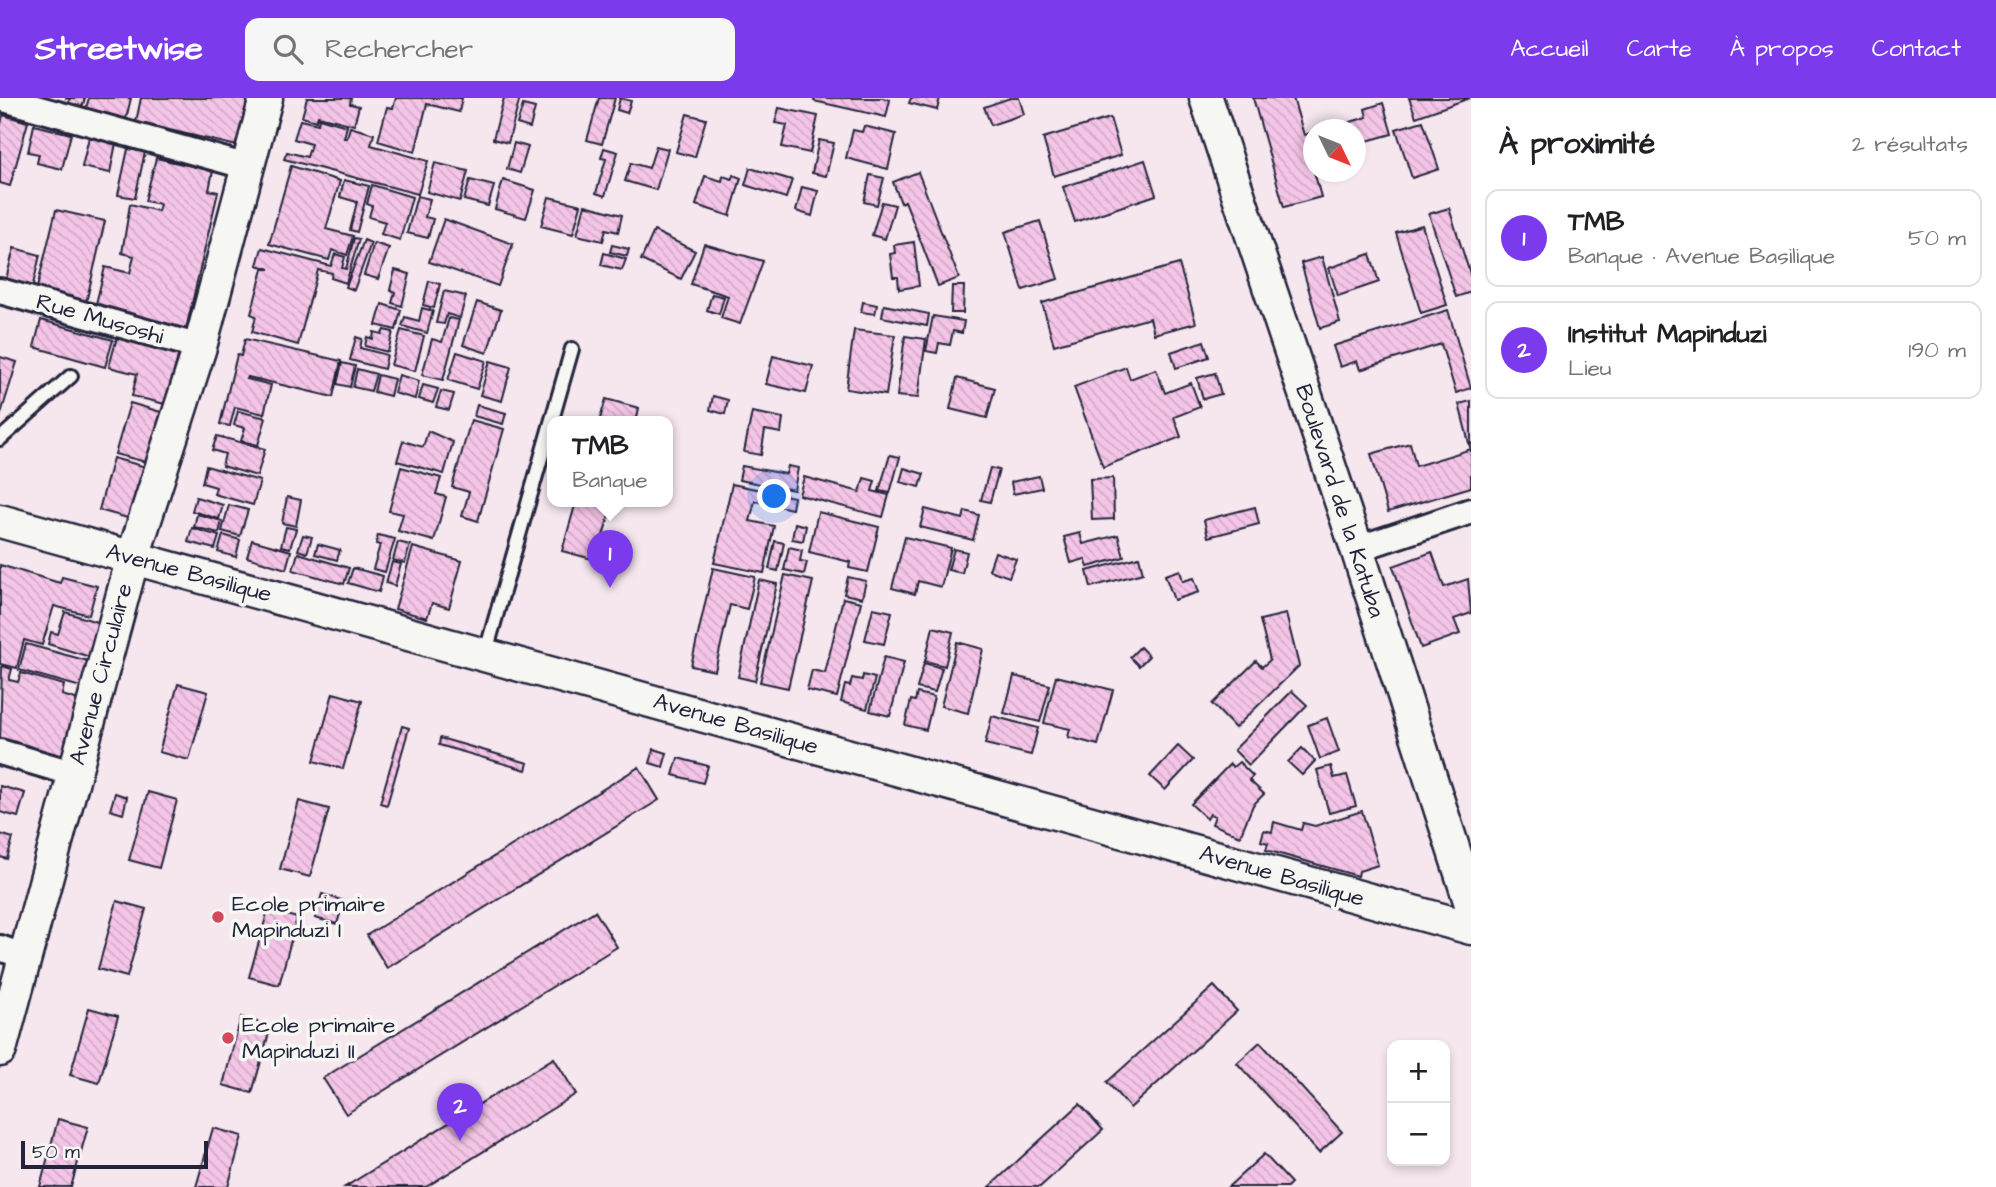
<!DOCTYPE html>
<html lang="fr">
<meta charset="utf-8">
<style>
body{margin:0;font-family:"Architects Daughter",sans-serif;background:#f6f6f6;color:#202124}
.controls{position:absolute;right:21px;bottom:21px;display:grid;overflow:hidden;border-radius:14px;box-shadow:0 4px 10px #0003}
.controls button{width:63px;height:63px;display:grid;place-items:center;padding:0;border:0;border-bottom:2px solid #e0e0e0;background:#fff;color:#202124;font:35px sans-serif}
.compass{position:absolute;left:1303px;top:21px;width:63px;height:63px;border-radius:50%;background:#fff;box-shadow:0 4px 10px #0003;rotate:133deg}
.scale{position:absolute;left:21px;bottom:18px;width:187px;box-sizing:border-box;padding-left:7px;border:4px solid #22223b;border-top:0;font-size:19px;line-height:24px;white-space:nowrap;color:#22223b;-webkit-text-stroke:5px #f6f6f2;paint-order:stroke}
.you{position:absolute;left:775px;top:399px;width:24px;height:24px;margin:-18px;border:5px solid #fff;border-radius:50%;background:#1a73e8;box-shadow:0 0 0 10px #1a73e833}
.badge{display:grid;place-items:center;width:46px;height:46px;border-radius:50%;background:#7c3aed;color:#fff;font-size:23px;font-weight:700}
.pin{position:absolute;translate:-50% -58px;filter:drop-shadow(0 2px 4px #0008)}
.pin::after{content:'';position:absolute;top:37px;width:24px;height:21px;background:inherit;clip-path:polygon(0 0,100% 0,50% 100%)}
.popup{position:absolute;left:547px;top:318px;width:126px;height:91px;box-sizing:border-box;display:grid;place-content:center;border-radius:14px;background:#fff;filter:drop-shadow(0 2px 5px #0005);font-size:23px;white-space:nowrap;color:#757577}
.popup b{font-size:26px;color:#202124}
.popup::after{content:'';position:absolute;left:50%;top:100%;margin-left:-14px;border:14px solid transparent;border-top-color:#fff}
.list{margin:0;padding:0;list-style:none}
h2{display:flex;justify-content:space-between;align-items:center;height:91px;margin:0;padding:0 28px;font-size:30px}
h2 small{font-size:23px;font-weight:400;color:#757577}
.list li{display:grid;grid-template-columns:46px 1fr auto;gap:21px;align-items:center;box-sizing:border-box;height:98px;margin:0 14px 14px;padding:0 14px;border:2px solid #e0e0e0;border-radius:14px}
.list b{display:block;font-size:26px;white-space:nowrap}
.list p{margin:0;font-size:23px;white-space:nowrap;color:#757577}
.list em{font-size:23px;font-style:normal;color:#757577}
.icon{flex:none;width:38px;height:38px;fill:none;stroke:currentColor;stroke-width:2;stroke-linecap:round;stroke-linejoin:round}
.map{position:relative;flex:none;width:1471px;height:1089px;overflow:hidden}
header{display:flex;align-items:center;gap:42px;box-sizing:border-box;height:98px;padding:0 35px;background:#7c3aed;color:#fff}
header strong{font-size:33px}
nav{display:flex;gap:38px;margin-inline-start:auto;font-size:24px}
.search{width:490px;height:63px;background:#f6f6f6;display:flex;align-items:center;gap:18px;box-sizing:border-box;padding:0 24px;border-radius:14px;color:#757577;font-size:26px}
main{display:flex}
aside{flex:1;background:#fff}
.map>svg:first-child{display:block}
</style>
<header>
<strong>Streetwise</strong>
<div class="search"><svg class="icon" aria-label="search" viewBox="0 0 24 24"><circle cx="10" cy="10" r="6"/><path d="M15 15l6 6"/></svg>Rechercher</div>
<nav><a>Accueil</a><a>Carte</a><a>À propos</a><a>Contact</a></nav>
</header>
<main>
<div class="map">
<svg width="1471" height="1089" viewBox="0 0 1471 1089">
<defs>
<pattern id="building-back-hatch" width="6" height="6" patternUnits="userSpaceOnUse" patternTransform="scale(1.75)"><rect width="6" height="6" fill="#f5c5e7"/><path d="M-1 5l2 2M0 0l6 6M5-1l2 2" fill="none" stroke="#d2a9c7"/></pattern>
</defs>
<rect width="100%" height="100%" fill="#f6e7ef"/>
<filter id="ink" filterUnits="userSpaceOnUse"><feTurbulence type="fractalNoise" baseFrequency=".0143" numOctaves="2"/><feDisplacementMap in="SourceGraphic" scale="14" xChannelSelector="R" yChannelSelector="G"/><feConvolveMatrix kernelMatrix="1 2 1 2 8 2 1 2 1" color-interpolation-filters="sRGB"/></filter>
<g filter="url(#ink)">
<g fill="url(#building-back-hatch)" stroke="#22223b" stroke-width="2">
<polygon points="65,0 85,0 81,13 67,9 70,1"/>
<polygon points="89,0 131,0 126,21 86,10"/>
<polygon points="141,0 248,0 237,48 136,24"/>
<polygon points="307,0 351,0 350,6 359,8 354,27 318,18 316,23 302,19"/>
<polygon points="396,0 462,0 459,14 427,6 415,54 378,43 387,9 393,10"/>
<polygon points="504,0 520,0 508,45 493,41"/>
<polygon points="599,0 615,0 602,46 587,42"/>
<polygon points="620,0 631,3 627,15 617,12"/>
<polygon points="815,0 883,0 890,2 886,19 814,3"/>
<polygon points="911,0 940,0 937,12 909,5"/>
<polygon points="1010,0 1019,0 1024,16 991,27 984,9"/>
<polygon points="1253,0 1293,0 1304,37 1314,34 1314,59 1310,59 1321,99 1284,109"/>
<polygon points="1409,0 1470,0 1416,19"/>
<polygon points="1383,5 1392,36 1356,46 1356,32 1324,32 1367,19 1365,11"/>
<polygon points="523,7 535,10 530,30 517,26"/>
<polygon points="779,10 818,18 810,55 782,49 787,27 775,25"/>
<polygon points="687,16 706,21 695,59 676,54"/>
<polygon points="3,17 28,24 10,88 0,85 0,30"/>
<polygon points="319,20 347,28 344,40 347,40 350,29 374,36 371,47 428,63 418,96 284,61 287,54 307,59 311,46 294,41 300,22 318,26"/>
<polygon points="1110,20 1121,57 1054,78 1043,40"/>
<polygon points="1423,23 1439,71 1412,80 1396,31"/>
<polygon points="34,27 71,36 62,71 37,65 39,56 28,54"/>
<polygon points="864,28 896,36 888,71 846,60 853,32 862,34"/>
<polygon points="89,39 116,45 110,75 82,69"/>
<polygon points="819,42 834,45 826,78 812,75"/>
<polygon points="514,45 528,49 520,75 507,71"/>
<polygon points="656,48 668,51 656,92 625,83 631,65 649,70"/>
<polygon points="604,50 618,54 605,98 596,95 606,61 601,60"/>
<polygon points="128,51 145,54 135,100 118,97"/>
<polygon points="156,60 213,73 209,92 218,94 186,231 95,210 105,169 130,175 134,158 122,155 130,106 158,113 160,106 145,103"/>
<polygon points="1145,62 1156,97 1075,124 1063,89"/>
<polygon points="435,65 468,73 460,103 427,94"/>
<polygon points="291,68 340,83 326,131 353,138 347,157 332,152 329,162 269,146"/>
<polygon points="750,70 792,82 786,100 745,87"/>
<polygon points="918,74 959,180 938,188 905,103 901,105 893,84"/>
<polygon points="733,77 741,80 730,118 696,107 705,78 722,83 723,78 732,81"/>
<polygon points="870,77 884,80 877,107 864,104"/>
<polygon points="344,82 369,88 357,134 350,132 357,104 340,99"/>
<polygon points="470,82 494,88 488,108 464,102"/>
<polygon points="503,82 535,92 526,120 495,111"/>
<polygon points="372,87 412,99 400,142 381,136 385,124 369,119 372,108 367,106"/>
<polygon points="802,89 818,93 812,118 796,113"/>
<polygon points="417,98 430,101 425,119 433,121 428,140 407,135"/>
<polygon points="549,99 581,107 573,136 541,128"/>
<polygon points="882,104 895,107 885,141 872,137"/>
<polygon points="585,107 622,117 618,134 606,131 603,143 577,137"/>
<polygon points="1449,110 1471,179 1471,194 1456,199 1429,116"/>
<polygon points="56,112 105,123 85,209 35,198"/>
<polygon points="444,121 513,146 498,188 429,164"/>
<polygon points="1040,123 1058,181 1023,192 1005,134"/>
<polygon points="1422,127 1447,207 1421,215 1396,135"/>
<polygon points="654,133 695,153 681,181 641,162"/>
<polygon points="354,140 359,141 346,185 331,180 332,175 318,172 298,247 252,234 256,218 251,216 263,171 270,171 257,167 262,150 331,168 335,156 345,159 342,170 346,171"/>
<polygon points="364,142 371,145 354,192 346,189"/>
<polygon points="914,144 919,188 899,191 898,179 893,179 890,156 895,155 894,147"/>
<polygon points="374,145 389,150 378,181 364,177"/>
<polygon points="704,146 763,163 740,226 721,220 728,198 691,186"/>
<polygon points="612,147 629,151 627,158 610,154"/>
<polygon points="14,150 40,157 31,195 4,189"/>
<polygon points="604,155 626,161 622,172 601,167"/>
<polygon points="1370,156 1379,184 1338,198 1329,170"/>
<polygon points="1322,159 1340,224 1320,230 1301,165"/>
<polygon points="1179,166 1196,225 1154,236 1150,220 1054,247 1042,205"/>
<polygon points="395,172 410,176 402,208 392,205 395,194 390,192"/>
<polygon points="429,183 440,186 434,210 423,207"/>
<polygon points="952,188 964,188 963,215 951,215"/>
<polygon points="444,193 466,198 460,220 447,216 444,226 436,225"/>
<polygon points="712,196 724,199 719,216 707,212"/>
<polygon points="477,204 501,212 487,255 463,247"/>
<polygon points="863,204 877,207 875,216 861,214"/>
<polygon points="382,206 401,212 396,232 376,227"/>
<polygon points="884,207 929,216 927,228 882,219"/>
<polygon points="422,210 433,213 427,235 402,228 405,219 419,223"/>
<polygon points="1448,212 1471,290 1456,295 1441,246 1360,272 1357,263 1340,269 1333,248"/>
<polygon points="933,218 964,223 962,235 953,233 950,247 939,245 937,255 926,253"/>
<polygon points="449,220 459,222 443,282 422,277 432,241 442,244"/>
<polygon points="41,222 113,242 105,269 34,249"/>
<polygon points="384,232 393,234 388,254 365,248 367,239 373,241 374,234 382,236"/>
<polygon points="401,232 424,238 415,273 391,267"/>
<polygon points="854,232 895,237 886,297 846,291"/>
<polygon points="905,238 926,241 918,300 897,298"/>
<polygon points="117,239 179,255 165,306 132,298 137,276 109,269"/>
<polygon points="356,239 362,241 360,250 387,257 384,271 350,262"/>
<polygon points="245,241 341,263 333,299 248,279 247,281 271,287 264,316 235,309 230,328 220,326 237,257 241,258"/>
<polygon points="1204,243 1209,259 1176,270 1171,254"/>
<polygon points="457,254 486,263 477,291 448,282"/>
<polygon points="773,258 813,268 806,295 766,286"/>
<polygon points="0,259 17,264 0,319"/>
<polygon points="490,263 511,269 502,303 480,297"/>
<polygon points="342,265 355,268 350,289 337,286"/>
<polygon points="1126,269 1130,281 1156,271 1165,295 1191,285 1200,309 1174,319 1181,339 1103,369 1074,289"/>
<polygon points="357,271 376,276 371,293 353,289"/>
<polygon points="1215,275 1221,296 1203,301 1197,280"/>
<polygon points="378,277 394,281 390,298 374,294"/>
<polygon points="399,277 419,283 415,301 394,295"/>
<polygon points="957,280 995,290 987,320 950,311"/>
<polygon points="423,287 438,291 433,305 419,301"/>
<polygon points="441,293 454,296 449,312 436,309"/>
<polygon points="713,298 728,302 725,316 710,312"/>
<polygon points="606,301 639,310 636,324 599,324"/>
<polygon points="1471,303 1471,348 1470,349 1459,306"/>
<polygon points="130,305 161,314 146,364 115,356"/>
<polygon points="477,307 506,315 503,326 474,318"/>
<polygon points="238,313 266,320 258,347 241,343 245,330 234,327"/>
<polygon points="752,314 783,320 781,335 765,332 761,357 744,354"/>
<polygon points="471,322 504,331 478,423 462,418 469,394 452,389"/>
<polygon points="428,333 453,344 444,376 397,363 403,343 423,349"/>
<polygon points="217,338 265,351 257,378 222,368 225,356 212,352"/>
<polygon points="1410,345 1416,368 1471,351 1471,389 1388,414 1371,356"/>
<polygon points="890,357 900,359 890,395 879,393"/>
<polygon points="113,360 146,369 131,421 99,412"/>
<polygon points="206,368 260,383 253,407 214,396 216,389 202,385"/>
<polygon points="742,368 786,376 788,368 798,370 794,392 739,382"/>
<polygon points="401,369 441,380 436,396 446,399 434,443 398,433 403,416 389,413"/>
<polygon points="904,370 924,376 920,389 900,384"/>
<polygon points="990,370 999,372 990,404 981,402"/>
<polygon points="1039,378 1042,390 1013,396 1011,384"/>
<polygon points="804,379 860,394 864,380 875,383 872,393 889,397 883,419 799,397"/>
<polygon points="1113,380 1114,421 1092,422 1090,381"/>
<polygon points="732,386 794,399 792,411 755,403 750,423 774,428 764,475 714,465"/>
<polygon points="196,399 223,407 219,421 192,413"/>
<polygon points="287,399 301,402 296,428 282,425"/>
<polygon points="576,404 613,404 596,462 562,453"/>
<polygon points="229,407 248,412 240,438 222,433"/>
<polygon points="1255,409 1259,426 1208,439 1204,422"/>
<polygon points="925,411 963,421 965,413 979,417 973,442 920,429"/>
<polygon points="818,414 879,429 868,474 849,470 850,464 809,454"/>
<polygon points="197,416 222,423 219,435 194,429"/>
<polygon points="795,425 806,428 803,443 792,441"/>
<polygon points="286,429 296,431 290,450 281,448"/>
<polygon points="192,430 219,438 215,451 188,444"/>
<polygon points="1080,435 1083,446 1118,437 1124,459 1088,469 1085,461 1071,465 1064,439"/>
<polygon points="223,437 240,442 236,459 218,454"/>
<polygon points="303,437 312,439 307,455 298,452"/>
<polygon points="378,437 395,441 385,474 373,471 380,447 376,446"/>
<polygon points="905,439 951,450 941,489 918,483 915,496 892,490"/>
<polygon points="252,442 291,453 286,471 247,459"/>
<polygon points="775,443 784,445 778,473 769,471"/>
<polygon points="398,444 410,447 405,465 393,462"/>
<polygon points="318,446 340,452 337,462 315,456"/>
<polygon points="413,449 462,463 449,510 432,505 427,520 395,511"/>
<polygon points="789,449 802,452 800,463 807,464 804,476 784,472"/>
<polygon points="954,451 967,454 962,475 948,472"/>
<polygon points="995,454 1016,461 1009,479 989,472"/>
<polygon points="1432,454 1444,489 1468,481 1471,515 1454,521 1460,536 1421,550 1393,468"/>
<polygon points="298,455 349,470 344,486 293,472"/>
<polygon points="1139,459 1143,475 1091,489 1087,473"/>
<polygon points="392,464 401,466 395,488 386,485"/>
<polygon points="0,467 60,485 62,479 97,488 89,517 54,508 42,547 24,542 17,570 0,566"/>
<polygon points="353,470 383,478 379,494 348,485"/>
<polygon points="713,470 755,479 747,511 730,507 715,573 691,568"/>
<polygon points="1180,472 1183,483 1194,480 1199,494 1174,502 1165,477"/>
<polygon points="785,477 813,483 788,590 760,584"/>
<polygon points="848,479 866,483 862,500 844,496"/>
<polygon points="759,482 777,486 755,583 738,579"/>
<polygon points="843,500 861,504 837,599 807,592 812,572 825,575"/>
<polygon points="873,510 892,514 884,546 865,542"/>
<polygon points="65,514 100,525 90,559 48,546 51,534 58,536"/>
<polygon points="1286,516 1299,568 1235,630 1212,606 1256,563 1262,569 1270,562 1260,522"/>
<polygon points="933,529 953,534 945,568 925,563"/>
<polygon points="957,544 983,551 968,615 941,608"/>
<polygon points="26,546 88,563 81,589 19,572"/>
<polygon points="1140,549 1149,558 1139,568 1130,559"/>
<polygon points="884,559 904,564 890,618 870,613"/>
<polygon points="924,565 942,570 935,594 917,590"/>
<polygon points="2,568 12,571 9,582 18,584 21,575 64,587 62,597 82,603 63,661 0,644"/>
<polygon points="863,577 875,580 867,611 841,604 845,587 850,588 852,580 862,582"/>
<polygon points="1014,578 1050,587 1040,624 1004,615"/>
<polygon points="1056,578 1113,592 1098,647 1068,639 1070,631 1044,625"/>
<polygon points="178,586 208,594 189,662 159,654"/>
<polygon points="1292,593 1307,607 1249,667 1234,652"/>
<polygon points="333,595 362,603 343,671 314,663"/>
<polygon points="917,595 934,599 926,632 905,627 911,602 915,603"/>
<polygon points="992,618 1038,630 1031,657 985,646"/>
<polygon points="1327,620 1339,654 1320,661 1308,627"/>
<polygon points="402,628 409,630 387,707 380,705"/>
<polygon points="440,640 528,665 526,672 439,647"/>
<polygon points="1178,648 1193,662 1165,692 1150,678"/>
<polygon points="1302,650 1315,663 1302,677 1288,664"/>
<polygon points="654,651 667,655 663,669 650,665"/>
<polygon points="678,660 708,668 703,685 673,677"/>
<polygon points="1239,664 1253,678 1249,682 1264,696 1253,707 1240,738 1212,726 1215,718 1210,716 1207,721 1191,706 1230,666 1233,669"/>
<polygon points="1331,668 1334,680 1347,677 1356,708 1329,715 1317,672"/>
<polygon points="639,669 659,702 387,870 367,837"/>
<polygon points="0,688 25,695 18,719 0,714"/>
<polygon points="148,694 177,702 159,770 129,762"/>
<polygon points="115,695 127,699 123,716 110,712"/>
<polygon points="299,703 329,711 310,779 280,771"/>
<polygon points="1362,713 1378,767 1359,773 1358,778 1266,752 1268,745 1261,743 1264,732 1272,734 1274,724 1301,732 1303,725 1315,728"/>
<polygon points="0,736 13,740 7,761 0,759"/>
<polygon points="322,796 344,803 337,826 315,820"/>
<polygon points="117,803 146,811 127,879 98,871"/>
<polygon points="268,812 297,820 279,887 249,879"/>
<polygon points="595,813 617,849 346,1016 323,980"/>
<polygon points="1214,888 1237,913 1130,1010 1107,984"/>
<polygon points="89,910 118,918 99,985 70,977"/>
<polygon points="241,919 271,928 252,995 223,987"/>
<polygon points="1260,944 1342,1034 1319,1055 1237,965"/>
<polygon points="554,960 576,996 426,1089 345,1089"/>
<polygon points="1080,1006 1103,1032 1040,1089 989,1089"/>
<polygon points="58,1021 88,1029 71,1089 40,1089"/>
<polygon points="213,1030 242,1038 228,1089 196,1089"/>
<polygon points="1264,1056 1291,1085 1287,1089 1228,1089"/>
</g>
<g fill="none" stroke-linecap="round" stroke-linejoin="round">
<g stroke="#22223b" stroke-width="18">
<g id="service">
<polyline points="0,341 71,278"/>
<polyline points="485,557 572,251"/>
</g>
</g>
<g stroke="#22223b" stroke-width="30">
<g id="minor">
<polyline points="0,0 248,69"/>
<polyline points="0,193 200,249"/>
<polyline points="1357,451 1471,413"/>
<polyline points="0,654 75,676"/>
<polyline points="0,850 23,858"/>
</g>
</g>
<g stroke="#22223b" stroke-width="37">
<g id="tertiary">
<polyline points="1206,0 1357,451 1471,806"/>
<polyline points="0,423 1471,830"/>
<polyline points="0,952 133,459 200,249 266,0"/>
</g>
</g>
<use href="#service" stroke="#f6f6f2" stroke-width="12"/>
<use href="#minor" stroke="#f6f6f2" stroke-width="24"/>
<use href="#tertiary" stroke="#f6f6f2" stroke-width="32"/>
</g>
</g>
<g fill="#d1495b" stroke="#f6f6f2" stroke-width="2.5">
<circle cx="218" cy="819" r="7"/>
<circle cx="228" cy="940" r="7"/>
</g>
<g text-anchor="middle" dominant-baseline="central" stroke-width="7" stroke-linejoin="round" paint-order="stroke">
<g font-size="23" fill="#22223b" stroke="#f6f6f2">
<text transform="translate(100 221) rotate(16)">Rue Musoshi</text>
<text transform="translate(1340 403) rotate(72)">Boulevard de la Katuba</text>
<text transform="translate(189 475) rotate(15)">Avenue Basilique</text>
<text transform="translate(101 576) rotate(-75)">Avenue Circulaire</text>
<text transform="translate(736 626) rotate(16)">Avenue Basilique</text>
<text transform="translate(1282 778) rotate(16)">Avenue Basilique</text>
</g>
<g font-size="23" fill="#22223b" stroke="#f6f6f2" text-anchor="start">
<text x="232" y="806">Ecole primaire<tspan x="232" dy="26">Mapinduzi I</tspan></text>
<text x="242" y="927">Ecole primaire<tspan x="242" dy="26">Mapinduzi II</tspan></text>
</g>
</g>
</svg>
<div class="controls">
<button>+</button>
<button>−</button>
</div>
<svg class="compass" viewBox="-18 -18 36 36"><path d="M0-13l5 13h-10z" fill="#e53935"/><path d="M0 13l5-13h-10z" fill="#757577"/></svg>
<div class="scale">50 m</div>
<div class="you"></div>
<div class="pin badge" style="left:610px;top:490px">1</div>
<div class="popup"><b>TMB</b>Banque</div>
<div class="pin badge" style="left:460px;top:1043px">2</div>
</div>
<aside>
<h2>À proximité<small>2 résultats</small></h2>
<ul class="list">
<li><span class="badge">1</span><div><b>TMB</b><p>Banque · Avenue Basilique</p></div><em>50 m</em></li>
<li><span class="badge">2</span><div><b>Institut Mapinduzi</b><p>Lieu</p></div><em>190 m</em></li>
</ul>
</aside>
</main>
